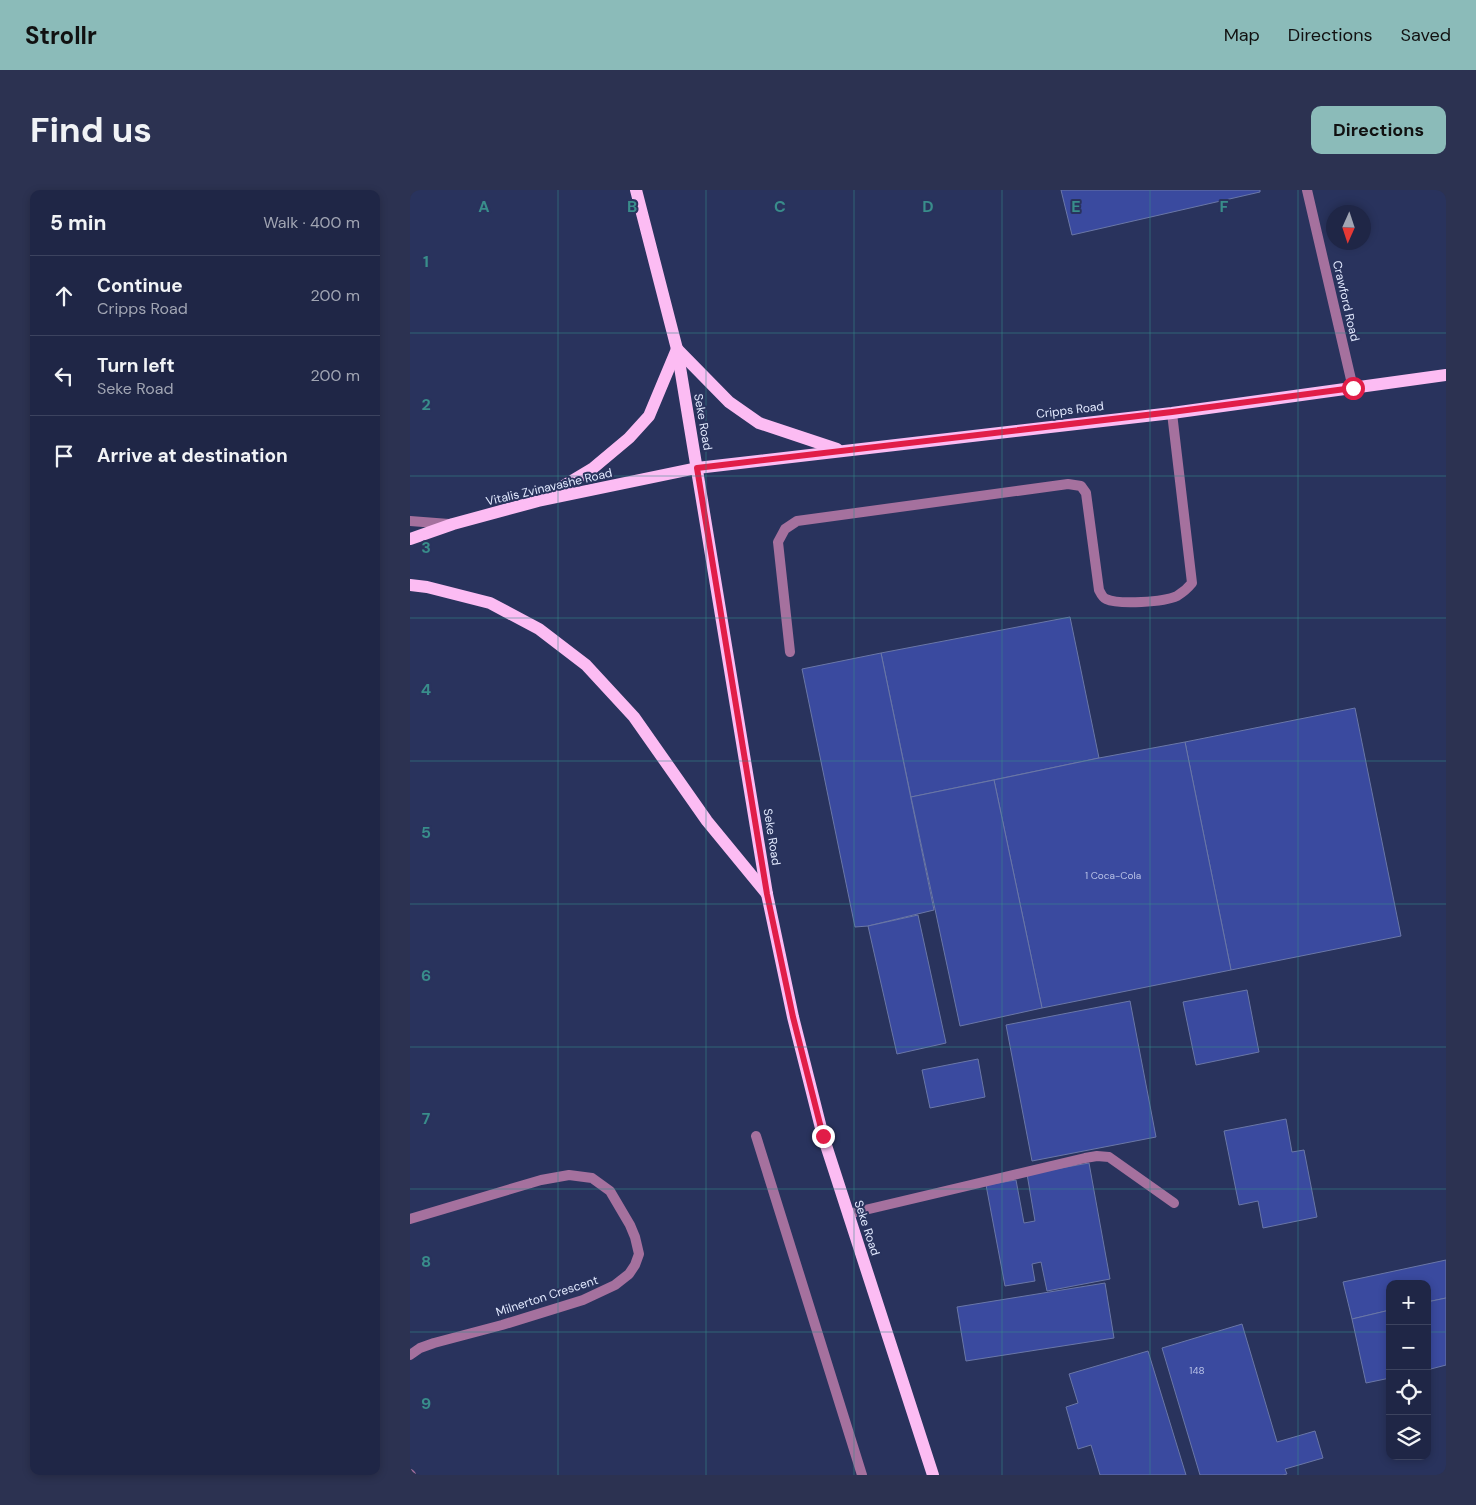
<!DOCTYPE html>
<meta charset="utf-8">
<style>
body{margin:0;font-family:"DM Sans",sans-serif;background:#2c3251;color:#f1f3f6}
.controls{position:absolute;right:15px;bottom:15px;display:grid;overflow:hidden;border-radius:10px;box-shadow:0 2px 8px #0003}
.controls button{width:45px;height:45px;display:grid;place-items:center;padding:0;border:0;border-bottom:1px solid #3c435f;background:#1f2646;color:#f1f3f6;font:25px sans-serif}
.compass{position:absolute;left:916px;top:15px;width:45px;height:45px;border-radius:50%;background:#1f2646;box-shadow:0 2px 8px #0003;rotate:183deg}
.stop{position:absolute;width:15px;height:15px;margin:-11px;border:4px solid #e11d48;border-radius:50%;background:#fff}
.stop.end{background:#e11d48;border-color:#fff;box-shadow:0 1px 5px #0008}
.list{margin:0;padding:0;list-style:none}
h2{display:flex;justify-content:space-between;align-items:center;height:65px;margin:0;padding:0 20px;font-size:21px}
h2 small{font-size:16px;font-weight:400;color:#a1a5b3}
.list li{display:grid;grid-template-columns:32px 1fr auto;gap:15px;align-items:center;box-sizing:border-box;height:80px;padding:0 20px;border-top:1px solid #3c435f}
.list b{display:block;font-size:19px;white-space:nowrap}
.list p{margin:0;font-size:16px;white-space:nowrap;color:#a1a5b3}
.list em{font-size:16px;font-style:normal;color:#a1a5b3}
.icon{flex:none;width:28px;height:28px;fill:none;stroke:currentColor;stroke-width:2;stroke-linecap:round;stroke-linejoin:round}
.map{position:relative;flex:none;width:1036px;height:1285px;overflow:hidden;border-radius:10px}
header{display:flex;align-items:center;gap:30px;box-sizing:border-box;height:70px;padding:0 25px;background:#8bbbb9;color:#111}
header strong{font-size:24px}
nav{display:flex;gap:28px;margin-inline-start:auto;font-size:18px}
.intro{display:flex;align-items:center;justify-content:space-between;box-sizing:border-box;height:120px;padding:0 30px}
h1{margin:0;font-size:35px}
.button{padding:12px 22px;border-radius:10px;background:#8bbbb9;color:#111;font-size:18px;font-weight:700}
main{display:flex;gap:30px;padding:0 30px}
aside{flex:1;background:#1f2646;border-radius:10px;box-shadow:0 2px 8px #0003}
.map>svg:first-child{display:block}
</style>
<header>
<strong>Strollr</strong>
<nav><a>Map</a><a>Directions</a><a>Saved</a></nav>
</header>
<div class="intro"><h1>Find us</h1><a class="button">Directions</a></div>
<main>
<aside>
<h2>5 min<small>Walk · 400 m</small></h2>
<ul class="list">
<li><svg class="icon" aria-label="ahead" viewBox="0 0 24 24"><path d="M12 20V5M6 11l6-6 6 6"/></svg><div><b>Continue</b><p>Cripps Road</p></div><em>200 m</em></li>
<li><svg class="icon" aria-label="left" viewBox="0 0 24 24"><path d="M17 20v-9H6M10 6l-5 5 5 5"/></svg><div><b>Turn left</b><p>Seke Road</p></div><em>200 m</em></li>
<li><svg class="icon" aria-label="arrive" viewBox="0 0 24 24"><path d="M6 21V4h12l-3 4 3 4H6"/></svg><div><b>Arrive at destination</b></div></li>
</ul>
</aside>
<div class="map">
<svg width="1036" height="1285" viewBox="0 0 1036 1285">
<rect width="100%" height="100%" fill="#29335d"/>
<g fill="#3a4a9f" stroke="#6a77a7">
<polygon points="651,0 850,0 850,2 662,45"/>
<polygon points="660,427 689,568 501,607 471,463"/>
<polygon points="471,463 524,720 458,736 445,737 392,479"/>
<polygon points="945,518 991,746 821,780 775,552"/>
<polygon points="775,552 821,780 632,818 584,590 689,568"/>
<polygon points="584,590 632,818 550,836 501,607"/>
<polygon points="508,725 536,853 487,864 458,736"/>
<polygon points="837,800 849,862 786,875 773,812"/>
<polygon points="720,811 746,947 622,971 596,835"/>
<polygon points="568,869 575,907 520,918 512,880"/>
<polygon points="876,929 882,962 894,960 907,1027 853,1038 848,1011 829,1015 814,941"/>
<polygon points="679,973 700,1089 637,1101 631,1072 622,1074 625,1091 595,1096 576,995 606,990 614,1033 625,1031 617,984"/>
<polygon points="1036,1070 1036,1108 1017,1112 1017,1094 980,1094 980,1120 942,1129 933,1092"/>
<polygon points="695,1093 704,1148 556,1171 547,1117"/>
<polygon points="1036,1108 1036,1175 1017,1180 1017,1112"/>
<polygon points="980,1120 980,1188 956,1193 942,1129"/>
<polygon points="832,1134 867,1252 905,1241 913,1268 875,1279 877,1284 873,1285 790,1285 752,1158"/>
<polygon points="738,1161 776,1285 690,1285 681,1255 668,1259 656,1217 668,1213 659,1184"/>
</g>
<g fill="none" stroke-linecap="round" stroke-linejoin="round">
<g stroke="#a5719e" stroke-width="10">
<polyline points="0,331 39,334"/>
<path d="M380,462l-12,-110 7,-13 12,-8 271,-37 13,2 5,7 13,97c2,4 4,8 7,9 13,6 58,3 71,-3 5,-3 11,-8 15,-13l-20,-170"/>
<polyline points="438,1024 675,968 687,966 699,967 764,1013"/>
</g>
<g stroke="#a5719e" stroke-width="10">
<polyline points="897,0 943,198"/>
<polyline points="346,946 452,1285"/>
<polyline points="0,1029 131,990 159,985 182,988 200,1001 220,1035 225,1047 229,1064 225,1075 219,1084 205,1095 173,1110 92,1135 24,1153 10,1158 0,1165"/>
<polyline points="0,1284 1,1285"/>
</g>
<g stroke="#fcbcf3" stroke-width="12">
<polyline points="226,0 267,159 357,704 383,827 413,946 523,1285"/>
<polyline points="267,159 319,212 349,233 427,259"/>
<polyline points="137,306 182,279 219,248 239,226 267,159"/>
<polyline points="0,349 43,334 128,311 287,278 762,223 1036,185"/>
<polyline points="0,395 17,397 80,413 129,439 176,475 224,527 297,631 357,704"/>
</g>
</g>
<g fill="none" stroke-linecap="round" stroke-linejoin="round">
<polyline stroke="#e11d48" stroke-width="6" points="413,946 383,827 357,704 287,278 762,222 943,198"/>
</g>
<path fill="none" stroke="#398d8b" stroke-width="1" stroke-opacity="0.55" d="M148,0v1285M296,0v1285M444,0v1285M592,0v1285M740,0v1285M888,0v1285M0,143h1036M0,286h1036M0,428h1036M0,571h1036M0,714h1036M0,857h1036M0,999h1036M0,1142h980M1017,1142h19"/>
<g text-anchor="middle" dominant-baseline="central" stroke-width="4" stroke-linejoin="round" paint-order="stroke">
<g font-size="10" fill="#b8c1e6">
<text x="703" y="685">1 Coca-Cola</text>
<text x="787" y="1180">148</text>
</g>
<g font-size="12" fill="#e2e9fe" stroke="#29335d">
<text transform="translate(936 111) rotate(77)">Crawford Road</text>
<text transform="translate(660 220) rotate(-7)">Cripps Road</text>
<text transform="translate(293 232) rotate(80)">Seke Road</text>
<text transform="translate(139 297) rotate(-13)">Vitalis Zvinavashe Road</text>
<text transform="translate(362 647) rotate(81)">Seke Road</text>
<text transform="translate(457 1038) rotate(72)">Seke Road</text>
<text transform="translate(137 1106) rotate(-18)">Milnerton Crescent</text>
</g>
</g>
<g font-size="16" text-anchor="middle" font-weight="bold" fill="#398d8b" stroke="#29335d" stroke-width="4" stroke-linejoin="round" paint-order="stroke">
<text x="74" y="22">A</text>
<text x="222" y="22">B</text>
<text x="370" y="22">C</text>
<text x="518" y="22">D</text>
<text x="666" y="22">E</text>
<text x="814" y="22">F</text>
<text x="16" y="77">1</text>
<text x="16" y="220">2</text>
<text x="16" y="363">3</text>
<text x="16" y="505">4</text>
<text x="16" y="648">5</text>
<text x="16" y="791">6</text>
<text x="16" y="934">7</text>
<text x="16" y="1077">8</text>
<text x="16" y="1219">9</text>
</g>
</svg>
<div class="controls">
<button>+</button>
<button>−</button>
<button><svg class="icon" aria-label="locate" viewBox="0 0 24 24"><circle cx="12" cy="12" r="6"/><path d="M12 2v4M12 18v4M2 12h4M18 12h4"/></svg></button>
<button><svg class="icon" aria-label="layers" viewBox="0 0 24 24"><path d="M12 4l9 5-9 5-9-5zM3 14l9 5 9-5"/></svg></button>
</div>
<svg class="compass" viewBox="-18 -18 36 36"><path d="M0-13l5 13h-10z" fill="#e53935"/><path d="M0 13l5-13h-10z" fill="#a1a5b3"/></svg>
<div class="stop" style="left:943px;top:198px"></div>
<div class="stop end" style="left:413px;top:946px"></div>
</div>
</main>
